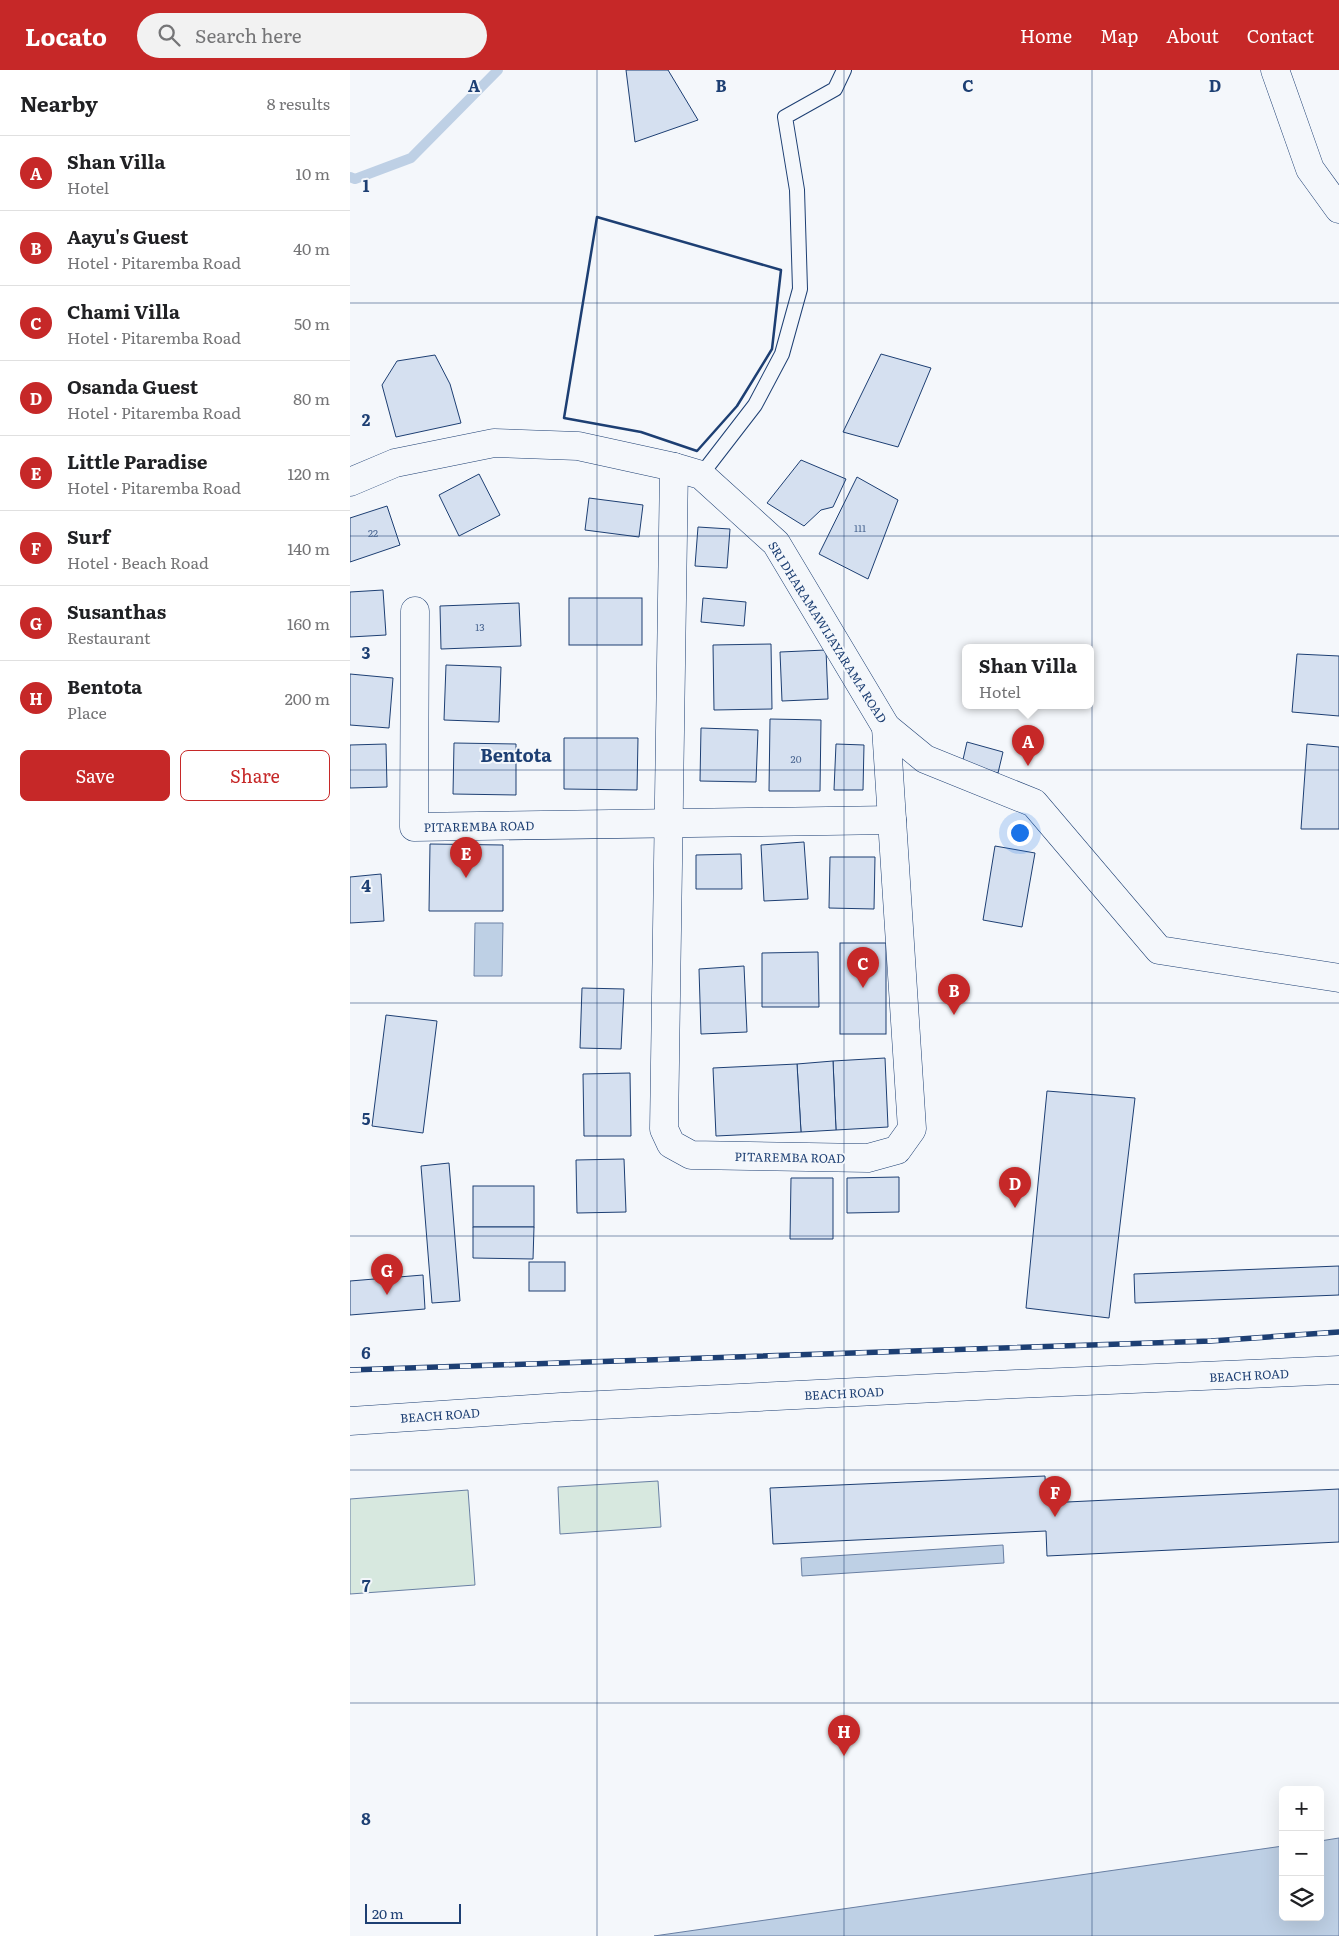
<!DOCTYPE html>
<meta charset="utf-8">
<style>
body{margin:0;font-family:Literata,serif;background:#f2f2f2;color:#202124}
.controls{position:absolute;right:15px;bottom:15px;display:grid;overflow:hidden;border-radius:8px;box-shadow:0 5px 20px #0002}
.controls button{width:45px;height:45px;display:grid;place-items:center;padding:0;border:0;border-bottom:1px solid #e0e0e0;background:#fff;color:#202124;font:25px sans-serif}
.scale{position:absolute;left:15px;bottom:12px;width:96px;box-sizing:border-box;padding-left:5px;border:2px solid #1d3f73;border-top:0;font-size:14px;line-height:18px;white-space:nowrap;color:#1d3f73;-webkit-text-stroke:4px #f4f7fb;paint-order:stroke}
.you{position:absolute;left:669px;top:762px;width:18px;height:18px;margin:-12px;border:4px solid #fff;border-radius:50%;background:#1a73e8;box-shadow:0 0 0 8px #1a73e833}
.badge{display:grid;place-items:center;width:32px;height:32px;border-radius:50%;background:#c62828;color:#fff;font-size:16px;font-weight:700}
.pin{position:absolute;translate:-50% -41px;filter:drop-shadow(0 1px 2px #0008)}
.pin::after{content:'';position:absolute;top:26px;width:18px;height:15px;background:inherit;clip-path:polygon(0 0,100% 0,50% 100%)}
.popup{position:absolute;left:612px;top:574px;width:132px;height:65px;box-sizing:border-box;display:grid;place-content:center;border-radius:8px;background:#fff;filter:drop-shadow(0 1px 4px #0005);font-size:16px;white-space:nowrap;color:#757577}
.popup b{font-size:19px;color:#202124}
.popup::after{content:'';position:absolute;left:50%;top:100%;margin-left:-10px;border:10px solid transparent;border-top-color:#fff}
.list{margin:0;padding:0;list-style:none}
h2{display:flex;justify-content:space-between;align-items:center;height:65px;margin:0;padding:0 20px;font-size:21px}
h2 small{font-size:16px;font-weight:400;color:#757577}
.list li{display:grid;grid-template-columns:32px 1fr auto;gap:15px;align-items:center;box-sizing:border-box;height:75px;padding:0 20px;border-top:1px solid #e0e0e0}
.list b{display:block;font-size:19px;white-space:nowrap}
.list p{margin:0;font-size:16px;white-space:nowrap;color:#757577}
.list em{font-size:16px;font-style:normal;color:#757577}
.actions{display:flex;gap:10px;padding:15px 20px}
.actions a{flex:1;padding:11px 0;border:1px solid #c62828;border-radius:8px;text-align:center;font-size:18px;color:#c62828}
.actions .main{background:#c62828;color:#fff}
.icon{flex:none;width:28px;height:28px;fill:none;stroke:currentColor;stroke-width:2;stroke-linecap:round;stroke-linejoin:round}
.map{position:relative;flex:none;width:989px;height:1866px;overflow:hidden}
header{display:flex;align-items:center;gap:30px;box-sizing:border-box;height:70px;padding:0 25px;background:#c62828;color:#fff}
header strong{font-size:24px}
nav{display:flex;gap:28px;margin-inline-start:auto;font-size:18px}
.search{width:350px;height:45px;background:#f2f2f2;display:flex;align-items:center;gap:12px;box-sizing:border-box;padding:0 18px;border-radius:28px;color:#757577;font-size:19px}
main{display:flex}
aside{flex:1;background:#fff}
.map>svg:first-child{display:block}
</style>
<header>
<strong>Locato</strong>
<div class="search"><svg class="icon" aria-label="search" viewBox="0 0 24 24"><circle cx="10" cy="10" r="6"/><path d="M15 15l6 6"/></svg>Search here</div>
<nav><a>Home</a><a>Map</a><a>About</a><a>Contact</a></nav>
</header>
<main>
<aside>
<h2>Nearby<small>8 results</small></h2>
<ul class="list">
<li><span class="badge">A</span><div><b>Shan Villa</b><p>Hotel</p></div><em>10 m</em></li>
<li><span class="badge">B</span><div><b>Aayu's Guest</b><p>Hotel · Pitaremba Road</p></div><em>40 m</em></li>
<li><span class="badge">C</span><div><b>Chami Villa</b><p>Hotel · Pitaremba Road</p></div><em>50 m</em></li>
<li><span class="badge">D</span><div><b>Osanda Guest</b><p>Hotel · Pitaremba Road</p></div><em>80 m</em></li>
<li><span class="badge">E</span><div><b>Little Paradise</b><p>Hotel · Pitaremba Road</p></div><em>120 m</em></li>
<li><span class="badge">F</span><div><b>Surf</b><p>Hotel · Beach Road</p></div><em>140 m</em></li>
<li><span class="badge">G</span><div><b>Susanthas</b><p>Restaurant</p></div><em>160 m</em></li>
<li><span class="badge">H</span><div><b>Bentota</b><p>Place</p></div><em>200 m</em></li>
</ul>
<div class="actions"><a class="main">Save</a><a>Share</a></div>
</aside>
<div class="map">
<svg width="989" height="1866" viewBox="0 0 989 1866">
<rect width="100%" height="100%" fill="#f4f7fb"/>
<g fill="#d7e8df" stroke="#687fa3">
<polygon points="308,1411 311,1457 210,1464 208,1417"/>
<polygon points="118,1420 125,1515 0,1524 0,1429"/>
</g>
<g fill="#bed0e5" stroke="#687fa3">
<polygon points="125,853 153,853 152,906 124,906"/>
<polygon points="653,1475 654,1493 452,1506 451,1488"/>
<polygon points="989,1768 989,1866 304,1866 933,1776 933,1847 970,1847 970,1771"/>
</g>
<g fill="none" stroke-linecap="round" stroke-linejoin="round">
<polyline stroke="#bed0e5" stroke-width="10" points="0,107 5,109 61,88 148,0"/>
</g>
<g fill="#d5e0f0" stroke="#1d3f73">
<polygon points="276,0 318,0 348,50 285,72"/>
<polygon points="531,284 581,298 548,377 493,362"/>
<polygon points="85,285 100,314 111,353 46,367 32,315 47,291"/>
<polygon points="451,390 496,409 483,437 471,440 454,456 417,433"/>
<polygon points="129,404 150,445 109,466 89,425"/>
<polygon points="507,407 548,430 518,509 469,484"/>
<polygon points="239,428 293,435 289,467 235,460"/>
<polygon points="37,436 50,475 0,492 0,448"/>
<polygon points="348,457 380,459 377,498 345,496"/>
<polygon points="33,520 36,565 0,567 0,522"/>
<rect x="219" y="528" width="73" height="47"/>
<polygon points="353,528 396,532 394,556 351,552"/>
<polygon points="169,533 171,576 91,579 90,536"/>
<polygon points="421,574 422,639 364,640 363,575"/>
<polygon points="476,580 478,629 432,631 430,582"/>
<polygon points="947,584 989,586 989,646 942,642"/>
<polygon points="96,595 151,597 149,652 94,650"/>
<polygon points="0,604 43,608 39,658 0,655"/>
<polygon points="420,649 471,650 470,721 419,721"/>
<polygon points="351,658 408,660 406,712 350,711"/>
<polygon points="214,668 288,668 287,720 214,719"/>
<polygon points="617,672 653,682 648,703 612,694"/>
<polygon points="104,673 166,674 166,725 103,724"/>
<polygon points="36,674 37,717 0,718 0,675"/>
<polygon points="486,674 514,675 513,720 484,720"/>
<polygon points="957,674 989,677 989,759 951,759"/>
<polygon points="454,772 458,829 414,831 411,775"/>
<polygon points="80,774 153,775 153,841 79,841"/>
<polygon points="645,776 685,783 672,857 633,850"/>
<polygon points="391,784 392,819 346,819 346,785"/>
<polygon points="480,787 525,787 524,839 479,838"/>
<polygon points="31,804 34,851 0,853 0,807"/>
<rect x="490" y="873" width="46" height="91"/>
<polygon points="468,882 469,937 412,937 412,883"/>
<polygon points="394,896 397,962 351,964 349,899"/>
<polygon points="232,918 274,919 271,979 230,978"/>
<polygon points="36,945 87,951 73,1063 22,1056"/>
<polygon points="535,988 538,1057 486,1060 483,991"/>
<polygon points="483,991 486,1060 451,1062 447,994"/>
<polygon points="447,994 451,1062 366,1066 363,998"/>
<polygon points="280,1003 281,1066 234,1066 233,1004"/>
<polygon points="697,1021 785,1028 759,1248 676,1238"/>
<polygon points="274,1089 276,1142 227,1143 226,1090"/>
<polygon points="99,1093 110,1231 82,1233 71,1096"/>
<polygon points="549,1107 549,1142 497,1143 497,1108"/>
<polygon points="441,1108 483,1108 483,1169 440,1169"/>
<rect x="123" y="1116" width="61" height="41"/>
<polygon points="123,1157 184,1157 183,1189 123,1188"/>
<rect x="179" y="1192" width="36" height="29"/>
<polygon points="989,1196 989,1225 785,1233 784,1204"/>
<polygon points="73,1205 75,1239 0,1245 0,1211"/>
<polygon points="695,1406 696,1433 989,1419 989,1472 697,1486 696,1461 423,1474 420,1418"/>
</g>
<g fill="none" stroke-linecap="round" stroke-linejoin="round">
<g stroke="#1d3f73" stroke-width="16">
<polyline id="service" points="351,405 405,335 432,284 450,219 447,120 435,47 485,19 494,0"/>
</g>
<g stroke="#1d3f73" stroke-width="29">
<g id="minor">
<polyline points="925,0 960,99 989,139"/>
<polyline points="324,397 314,1059 321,1074 341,1085 518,1088 547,1080 562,1059 536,657"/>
<polyline points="0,412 45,393 144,373 228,376 324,397 351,405 426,473 536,657 575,689 684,733 809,880 989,908"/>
<polyline points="65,541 64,757 542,750"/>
<polyline points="0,1351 211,1337 666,1314 989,1300"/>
</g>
</g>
<use href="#service" stroke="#f4f7fb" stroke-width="14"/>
<use href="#minor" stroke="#f4f7fb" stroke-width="28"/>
<g stroke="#1d3f73" stroke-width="5.5">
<polyline id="rail" points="0,1300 861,1271 989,1262"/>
</g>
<use href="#rail" stroke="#f4f7fb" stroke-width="4" stroke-dasharray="11" stroke-linecap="butt"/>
<polygon stroke="#1d3f73" stroke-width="2.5" points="247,147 431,200 422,279 387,336 347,381 291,362 214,348"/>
</g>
<path fill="none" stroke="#1d3f73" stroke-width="1" stroke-opacity="0.55" d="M247,0v1866M494,0v1866M742,0v1866M0,233h989M0,466h989M0,700h989M0,933h989M0,1166h989M0,1400h989M0,1633h989"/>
<g text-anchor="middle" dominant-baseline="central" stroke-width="4" stroke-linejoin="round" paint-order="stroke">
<g font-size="10" fill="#4b6792">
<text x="510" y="457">111</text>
<text x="23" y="462">22</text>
<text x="130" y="556">13</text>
<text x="446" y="688">20</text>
</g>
<g font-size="12" fill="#1d3f73" stroke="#f4f7fb">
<text transform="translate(478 562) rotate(58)">SRI DHARAMAWIJAYARAMA ROAD</text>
<text transform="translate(129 756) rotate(-1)">PITAREMBA ROAD</text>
<text transform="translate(440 1087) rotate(1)">PITAREMBA ROAD</text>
<text transform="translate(899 1305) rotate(-3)">BEACH ROAD</text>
<text transform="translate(494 1323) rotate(-3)">BEACH ROAD</text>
<text transform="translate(90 1345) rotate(-4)">BEACH ROAD</text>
</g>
<g font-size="18" font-weight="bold" fill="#1d3f73" stroke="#f4f7fb">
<text x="166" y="684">Bentota</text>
</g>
</g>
<g font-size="16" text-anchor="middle" font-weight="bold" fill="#1d3f73" stroke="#f4f7fb" stroke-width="4" stroke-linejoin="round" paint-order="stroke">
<text x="124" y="22">A</text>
<text x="371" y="22">B</text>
<text x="618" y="22">C</text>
<text x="865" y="22">D</text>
<text x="16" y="122">1</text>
<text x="16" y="356">2</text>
<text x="16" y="589">3</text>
<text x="16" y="822">4</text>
<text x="16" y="1055">5</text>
<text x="16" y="1289">6</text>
<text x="16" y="1522">7</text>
<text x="16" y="1755">8</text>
</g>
</svg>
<div class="controls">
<button>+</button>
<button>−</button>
<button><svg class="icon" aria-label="layers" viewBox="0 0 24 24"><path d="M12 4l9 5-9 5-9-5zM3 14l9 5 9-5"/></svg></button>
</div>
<div class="scale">20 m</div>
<div class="you"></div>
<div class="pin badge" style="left:678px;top:696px">A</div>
<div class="popup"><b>Shan Villa</b>Hotel</div>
<div class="pin badge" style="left:604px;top:945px">B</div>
<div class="pin badge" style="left:513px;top:918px">C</div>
<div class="pin badge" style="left:665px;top:1138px">D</div>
<div class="pin badge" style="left:116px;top:808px">E</div>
<div class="pin badge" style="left:705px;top:1447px">F</div>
<div class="pin badge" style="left:37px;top:1225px">G</div>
<div class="pin badge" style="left:494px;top:1686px">H</div>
</div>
</main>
